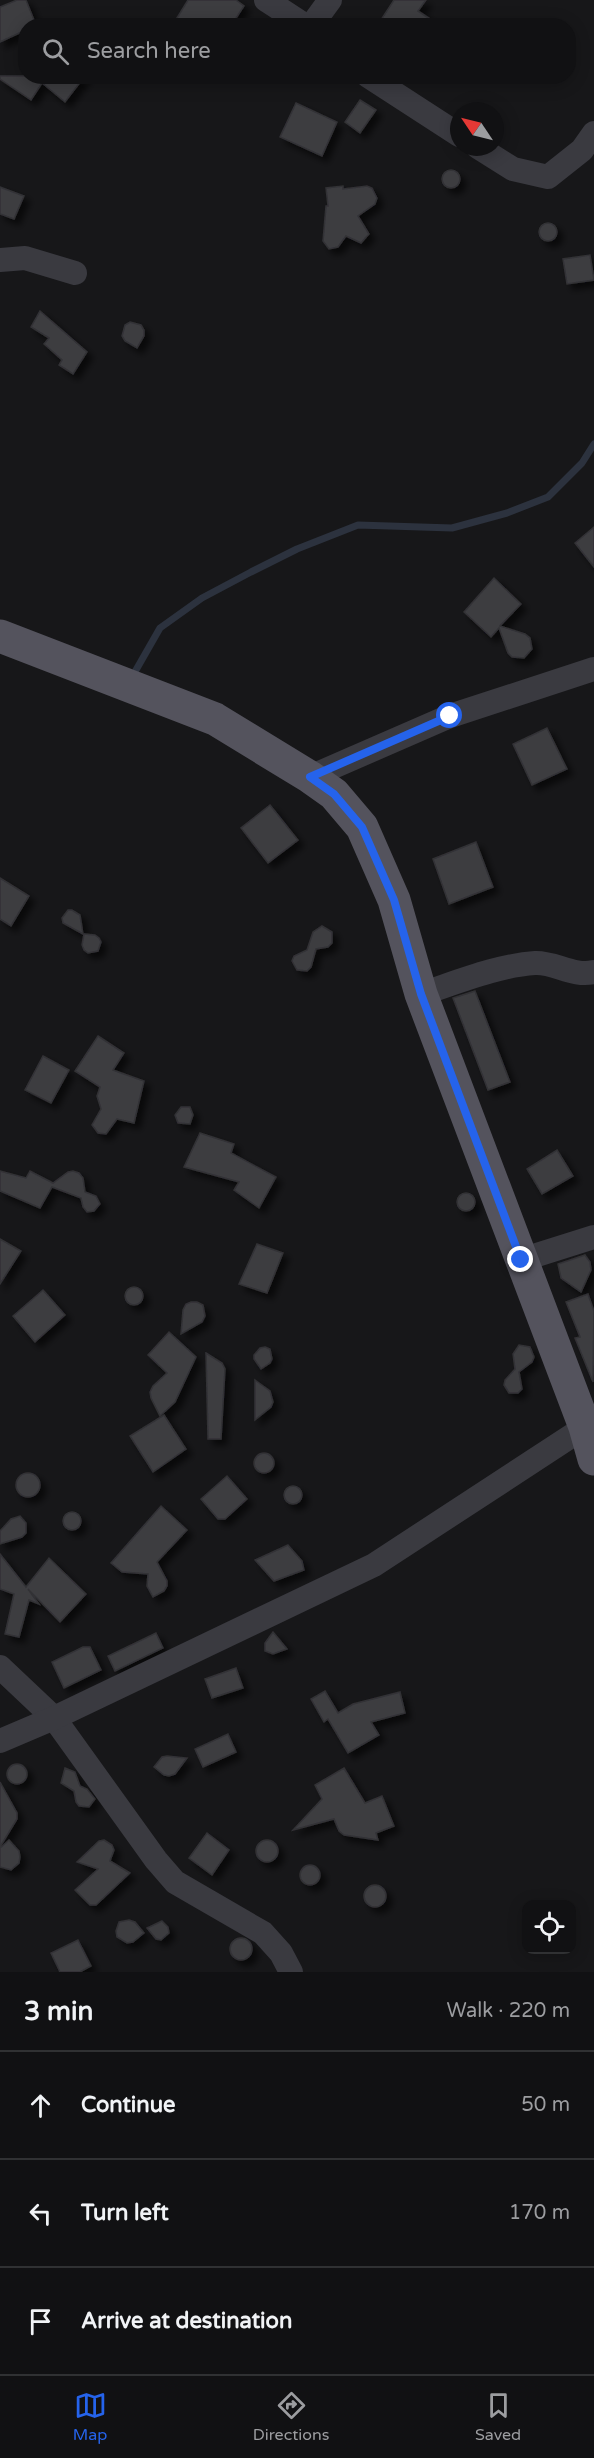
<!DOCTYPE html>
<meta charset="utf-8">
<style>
body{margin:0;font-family:"Varela Round",sans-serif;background:#1a1a1c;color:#f1f3f6}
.controls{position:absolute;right:18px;bottom:18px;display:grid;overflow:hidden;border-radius:12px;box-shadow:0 3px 15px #0003}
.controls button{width:54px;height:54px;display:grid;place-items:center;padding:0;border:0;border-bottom:2px solid #303133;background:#111113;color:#f1f3f6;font:30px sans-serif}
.compass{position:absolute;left:450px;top:102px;width:54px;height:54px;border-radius:50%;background:#111113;box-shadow:0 3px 15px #0003;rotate:305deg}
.stop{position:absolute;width:18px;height:18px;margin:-14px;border:4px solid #2563eb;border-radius:50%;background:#fff}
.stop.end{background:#2563eb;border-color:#fff;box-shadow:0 2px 6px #0008}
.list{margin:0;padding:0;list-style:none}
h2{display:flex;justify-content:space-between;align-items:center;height:78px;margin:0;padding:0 24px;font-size:26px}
h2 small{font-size:20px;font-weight:400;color:#9c9da0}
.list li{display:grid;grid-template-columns:39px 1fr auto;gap:18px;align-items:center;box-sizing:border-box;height:108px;padding:0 24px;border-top:2px solid #303133}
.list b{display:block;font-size:22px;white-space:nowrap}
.list em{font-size:20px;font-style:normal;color:#9c9da0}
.icon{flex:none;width:33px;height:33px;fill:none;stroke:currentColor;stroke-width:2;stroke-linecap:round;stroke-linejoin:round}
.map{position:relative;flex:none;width:594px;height:1972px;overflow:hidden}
.search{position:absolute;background:#111113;box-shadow:0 3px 15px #0003;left:18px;right:18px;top:18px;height:66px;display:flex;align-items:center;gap:15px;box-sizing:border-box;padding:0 21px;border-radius:24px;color:#9c9da0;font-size:22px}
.sheet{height:402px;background:#111113}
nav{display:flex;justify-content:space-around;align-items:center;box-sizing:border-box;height:84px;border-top:2px solid #303133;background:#111113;font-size:16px;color:#9c9da0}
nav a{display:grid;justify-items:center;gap:3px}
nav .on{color:#2563eb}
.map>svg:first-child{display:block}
</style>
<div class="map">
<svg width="594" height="1972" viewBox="0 0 594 1972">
<defs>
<filter id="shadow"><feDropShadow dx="5.5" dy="5.5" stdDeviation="3" flood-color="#0009"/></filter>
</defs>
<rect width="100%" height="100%" fill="#171719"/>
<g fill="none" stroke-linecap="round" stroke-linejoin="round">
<polyline stroke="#2c323e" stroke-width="7" points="136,670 160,628 202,598 251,572 297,549 358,525 452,528 507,513 548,497 582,463 594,444"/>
</g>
<g fill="#3c3c41" stroke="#323135" stroke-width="1.5" filter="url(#shadow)">
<polygon points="17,0 26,0 36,25 26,26 26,30 0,42 0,7"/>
<polygon points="188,0 236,0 244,6 231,26 172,26"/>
<polygon points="394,0 426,0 418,11 441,26 377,26"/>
<polygon points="0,76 85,76 65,102 42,83 31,100 0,79"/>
<polygon points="360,100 376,110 360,133 345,122"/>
<polygon points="296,103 337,122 322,156 280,137"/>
<circle cx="451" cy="179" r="9"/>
<polygon points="343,186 343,189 367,186 372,188 377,198 375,204 358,216 369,234 361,243 346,236 338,247 329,249 323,241 326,206 328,206 326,188"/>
<polygon points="0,187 24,196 14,219 0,214"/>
<circle cx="548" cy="232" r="9"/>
<polygon points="590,255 594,280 567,284 563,259"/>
<polygon points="40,311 87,352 73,374 59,365 62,360 44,344 49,338 31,327"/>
<polygon points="130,322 141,325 144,330 144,336 137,348 125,341 122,336 125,325"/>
<polygon points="594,527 594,567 575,543"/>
<polygon points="494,578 521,604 500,626 525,634 530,638 532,649 524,658 512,657 508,653 499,628 491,637 464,612"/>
<polygon points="547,728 567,769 532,785 513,744"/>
<polygon points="270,805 298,840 268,863 241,828"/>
<polygon points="476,842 493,887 449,904 433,859"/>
<polygon points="0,878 29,896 11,926 0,919"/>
<polygon points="68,910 72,910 80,915 83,934 63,923 62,918"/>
<polygon points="322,926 332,932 332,943 328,947 316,949 311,967 307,971 297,970 292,961 294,956 307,950 313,932"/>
<polygon points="84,934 95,935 99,938 101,942 98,951 88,953 84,950 82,945"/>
<polygon points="475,991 510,1082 488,1090 453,998"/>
<polygon points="98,1036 124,1053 113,1070 144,1081 134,1123 117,1119 106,1134 98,1133 92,1125 101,1109 97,1096 100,1087 75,1071"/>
<polygon points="43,1056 69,1070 51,1103 25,1090"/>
<polygon points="181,1107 190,1107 193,1115 190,1124 178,1123 175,1115"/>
<polygon points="200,1133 234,1144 231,1153 276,1177 259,1208 234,1190 239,1182 184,1167"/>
<polygon points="557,1150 573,1176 542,1194 527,1169"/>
<polygon points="0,1171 26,1178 30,1171 53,1183 68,1172 73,1171 79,1173 83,1178 85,1192 96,1196 100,1204 94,1211 87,1212 83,1207 81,1198 52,1187 40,1208 0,1191"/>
<circle cx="466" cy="1202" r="9"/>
<polygon points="0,1239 21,1251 0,1284"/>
<polygon points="257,1244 283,1253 267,1293 239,1284"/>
<polygon points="585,1255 590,1262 591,1270 581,1292 561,1278 558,1264"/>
<circle cx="134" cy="1296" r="9"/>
<polygon points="43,1290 65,1315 35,1342 13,1316"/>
<polygon points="588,1294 594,1311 593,1382 575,1338 580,1337 566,1302"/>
<polygon points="191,1302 197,1302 203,1305 205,1316 202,1322 181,1334 183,1310 186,1304"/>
<polygon points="169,1332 196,1357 175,1402 160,1416 151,1398 150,1392 153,1386 167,1373 148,1355"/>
<polygon points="519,1345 530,1347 534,1357 532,1362 519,1372 522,1389 518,1393 509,1393 504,1385 505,1380 515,1369 513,1354"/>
<polygon points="265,1347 270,1349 272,1359 270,1363 261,1369 254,1359 254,1355 260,1348"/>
<polygon points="206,1353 222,1363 225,1369 221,1439 208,1439"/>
<polygon points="255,1380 270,1391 273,1402 271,1407 255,1420"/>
<polygon points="164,1415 186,1449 153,1472 130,1436"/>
<circle cx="264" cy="1463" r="10"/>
<circle cx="28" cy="1485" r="12"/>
<polygon points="227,1476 247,1499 225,1519 218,1519 201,1499"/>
<circle cx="293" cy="1495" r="9"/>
<polygon points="161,1506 187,1530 157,1562 167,1581 167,1586 164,1591 153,1597 147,1586 148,1574 122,1572 111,1563"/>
<circle cx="72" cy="1521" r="9"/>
<polygon points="20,1516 26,1523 26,1533 22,1537 0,1544 0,1531 11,1519"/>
<polygon points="288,1545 302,1561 304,1570 274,1581 255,1560"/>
<polygon points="0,1554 26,1587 49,1558 86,1594 60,1622 28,1589 39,1604 29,1600 19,1637 5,1634 14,1594 0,1589"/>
<polygon points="273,1632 287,1649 273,1654 265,1651 265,1643"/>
<polygon points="156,1633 163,1648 115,1671 108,1656"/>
<polygon points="83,1647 90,1647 101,1670 64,1688 52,1662"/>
<polygon points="236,1668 243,1688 212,1698 205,1679"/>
<polygon points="325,1691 338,1713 353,1704 400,1692 405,1713 371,1722 379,1735 348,1753 328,1719 324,1722 311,1699"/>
<polygon points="228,1734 236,1752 203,1767 195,1749"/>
<polygon points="167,1756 187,1758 175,1774 169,1776 164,1775 154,1767 162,1757"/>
<circle cx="17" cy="1774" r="10"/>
<polygon points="65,1768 75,1772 80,1786 87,1789 95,1799 89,1807 79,1806 76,1802 74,1791 61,1783"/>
<polygon points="344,1768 365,1803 382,1796 394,1826 376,1833 378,1840 344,1835 339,1831 334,1819 293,1830 322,1799 315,1785"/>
<polygon points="0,1782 17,1813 17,1819 0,1847"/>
<polygon points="207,1833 229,1850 212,1875 189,1858"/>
<circle cx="267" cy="1851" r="11"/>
<polygon points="9,1840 19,1851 20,1857 19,1863 11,1870 0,1867 0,1848"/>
<polygon points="104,1840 112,1845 114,1850 110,1861 130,1873 96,1905 90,1905 75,1890 98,1869 77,1862 99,1841"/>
<circle cx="310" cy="1875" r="10"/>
<circle cx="375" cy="1896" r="11"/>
<polygon points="129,1920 135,1922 144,1933 133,1942 127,1943 117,1937 116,1931 119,1922"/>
<polygon points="162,1921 168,1927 169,1933 161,1940 156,1939 147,1928"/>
<circle cx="241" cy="1949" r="11"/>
<polygon points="78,1940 91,1966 80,1972 60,1972 51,1953"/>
</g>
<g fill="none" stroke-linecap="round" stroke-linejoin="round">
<g stroke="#3a3a40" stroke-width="24">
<polyline points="266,0 306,26"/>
<polyline points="311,26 330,0"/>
<polyline points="368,76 459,135"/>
<polyline points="478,147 513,169 548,177 582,150 594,133"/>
<polyline points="0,260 25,258 75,273"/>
<polyline points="310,777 450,716 594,669"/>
<path d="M421,994c34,-11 78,-29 114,-31 20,-1 38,14 59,9"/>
<polyline points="521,1260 594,1237"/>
<polyline points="0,1667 54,1718 156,1860 175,1882 263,1933 281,1953 291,1972"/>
<polyline points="0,1741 54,1718 374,1565 585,1427"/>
</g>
<polyline stroke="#54535d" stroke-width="33" points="0,636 215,719 310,777 334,794 362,827 394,900 421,994 585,1427 594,1459"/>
</g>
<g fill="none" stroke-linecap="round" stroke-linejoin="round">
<polyline stroke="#2563eb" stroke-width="8" points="450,716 310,777 334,794 362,827 394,900 421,994 521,1260"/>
</g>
</svg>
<div class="controls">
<button><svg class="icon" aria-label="locate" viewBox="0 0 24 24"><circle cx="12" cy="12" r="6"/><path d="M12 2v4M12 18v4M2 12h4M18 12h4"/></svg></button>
</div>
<svg class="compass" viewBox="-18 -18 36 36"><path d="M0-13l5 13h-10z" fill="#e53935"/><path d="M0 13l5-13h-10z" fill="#9c9da0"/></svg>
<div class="stop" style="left:450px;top:716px"></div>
<div class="stop end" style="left:521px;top:1260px"></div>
<div class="search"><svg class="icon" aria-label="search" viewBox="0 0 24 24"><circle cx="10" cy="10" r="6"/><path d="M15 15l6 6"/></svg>Search here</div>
</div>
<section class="sheet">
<h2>3 min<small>Walk · 220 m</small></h2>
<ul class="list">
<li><svg class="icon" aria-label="ahead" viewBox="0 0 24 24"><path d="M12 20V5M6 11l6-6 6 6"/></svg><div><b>Continue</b></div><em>50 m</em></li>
<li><svg class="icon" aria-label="left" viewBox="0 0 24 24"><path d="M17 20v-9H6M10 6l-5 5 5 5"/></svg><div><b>Turn left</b></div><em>170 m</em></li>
<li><svg class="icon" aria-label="arrive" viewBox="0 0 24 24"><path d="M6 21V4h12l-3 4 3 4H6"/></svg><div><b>Arrive at destination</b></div></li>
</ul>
</section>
<nav>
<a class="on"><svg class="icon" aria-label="map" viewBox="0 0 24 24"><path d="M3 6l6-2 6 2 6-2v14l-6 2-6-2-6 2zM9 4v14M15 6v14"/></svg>Map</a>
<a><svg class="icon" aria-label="directions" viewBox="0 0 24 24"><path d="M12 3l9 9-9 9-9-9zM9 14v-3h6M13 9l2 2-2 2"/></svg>Directions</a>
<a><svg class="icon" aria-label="saved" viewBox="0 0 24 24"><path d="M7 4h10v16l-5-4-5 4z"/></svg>Saved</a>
</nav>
